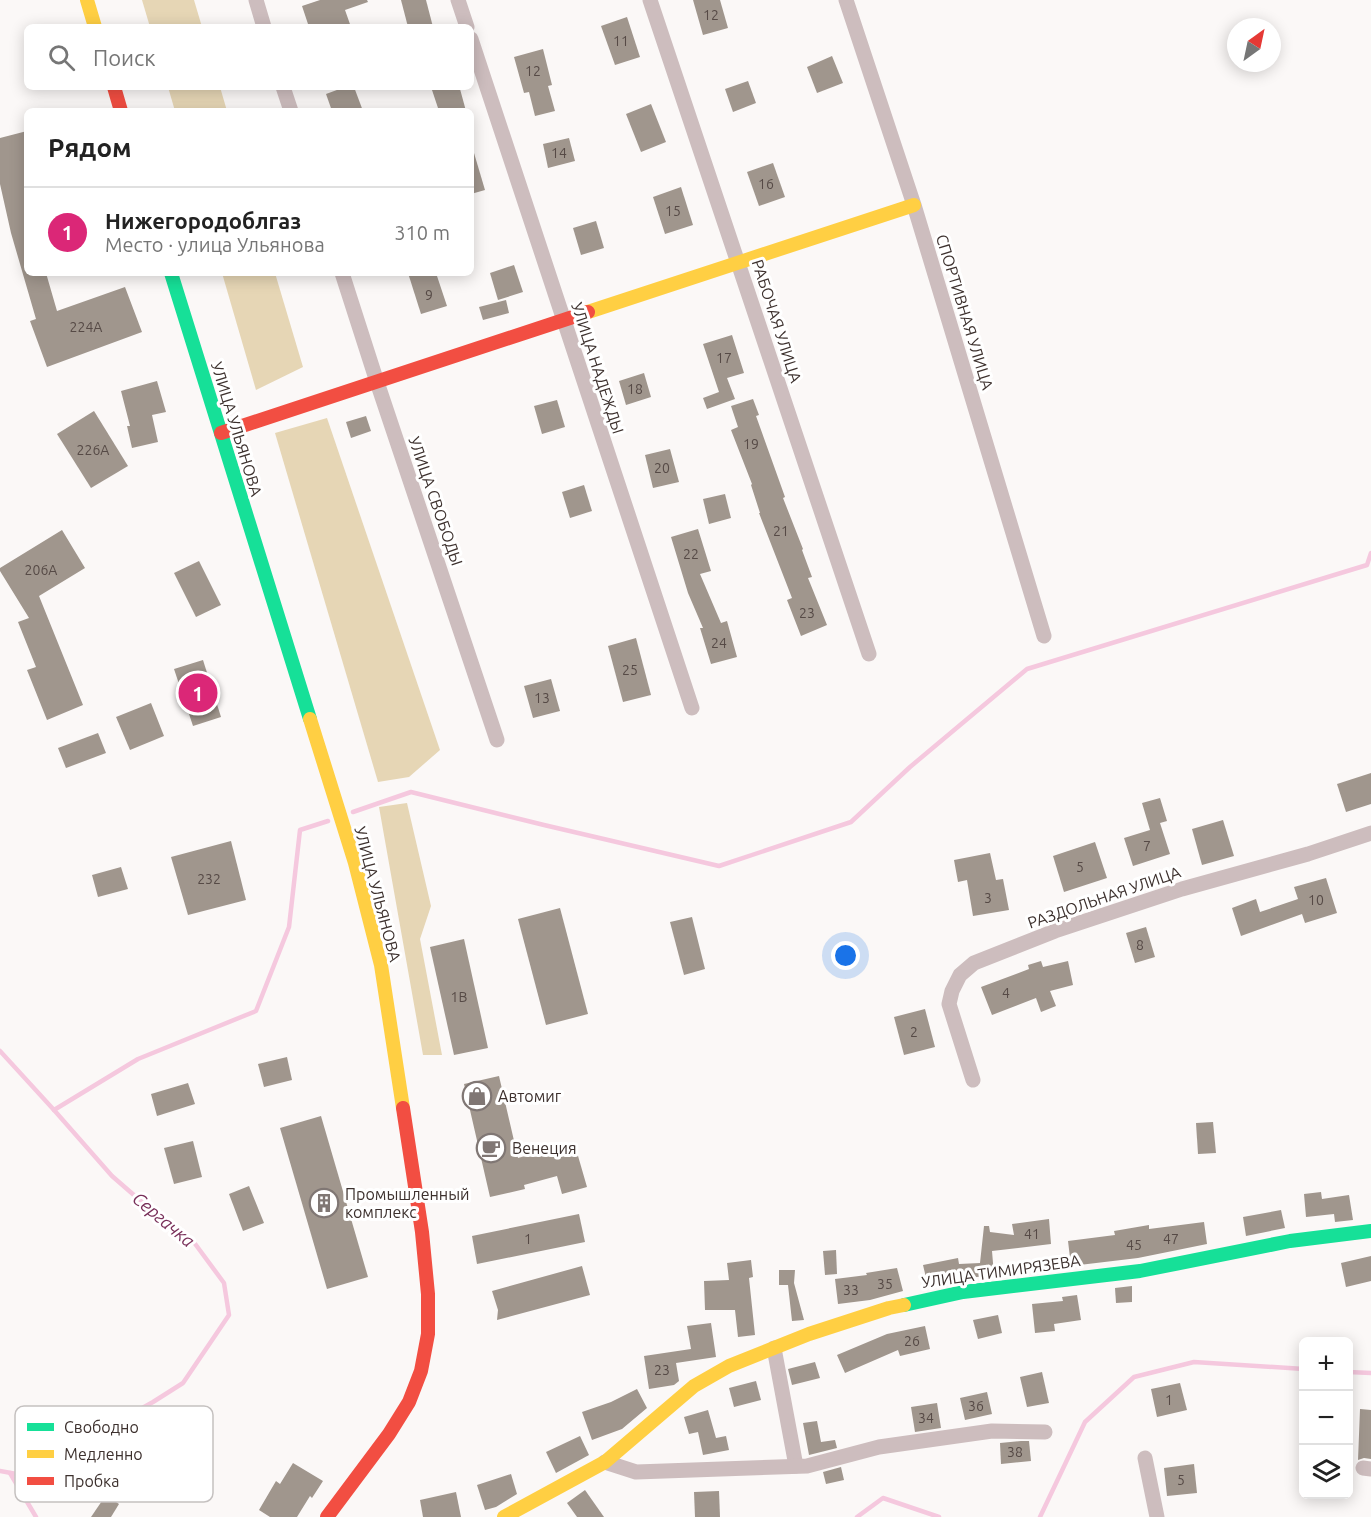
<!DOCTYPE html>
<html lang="ru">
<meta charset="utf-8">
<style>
body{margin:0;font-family:Ubuntu,sans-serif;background:#f6f6f6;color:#222}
.controls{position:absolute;right:18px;bottom:18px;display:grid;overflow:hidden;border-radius:9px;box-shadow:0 3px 15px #0003}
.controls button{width:54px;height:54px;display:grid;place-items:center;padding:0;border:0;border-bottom:2px solid #e0e0e0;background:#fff;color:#222;font:30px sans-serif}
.compass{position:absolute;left:1227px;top:18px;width:54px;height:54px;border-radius:50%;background:#fff;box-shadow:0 3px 15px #0003;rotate:33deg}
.you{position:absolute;left:846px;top:956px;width:21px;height:21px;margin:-15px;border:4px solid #fff;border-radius:50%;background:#1a73e8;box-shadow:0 0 0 9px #1a73e833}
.badge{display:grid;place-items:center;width:39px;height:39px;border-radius:50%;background:#db2777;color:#fff;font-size:20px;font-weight:700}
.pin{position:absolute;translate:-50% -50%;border:3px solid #fff;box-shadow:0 2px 6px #0006}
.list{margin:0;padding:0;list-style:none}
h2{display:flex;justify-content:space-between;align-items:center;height:78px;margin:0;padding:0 24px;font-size:26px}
h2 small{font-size:20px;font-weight:400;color:#767676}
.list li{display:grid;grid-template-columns:39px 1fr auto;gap:18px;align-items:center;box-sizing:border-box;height:90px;padding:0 24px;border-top:2px solid #e0e0e0}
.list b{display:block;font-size:22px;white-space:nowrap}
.list p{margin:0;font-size:20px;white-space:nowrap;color:#767676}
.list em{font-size:20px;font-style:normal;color:#767676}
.icon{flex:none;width:33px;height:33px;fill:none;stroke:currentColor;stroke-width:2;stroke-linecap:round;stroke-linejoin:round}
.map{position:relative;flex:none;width:1371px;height:1517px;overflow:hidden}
.search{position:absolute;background:#fff;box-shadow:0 3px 15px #0003;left:24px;top:24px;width:450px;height:66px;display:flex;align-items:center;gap:15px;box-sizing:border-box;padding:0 21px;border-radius:9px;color:#767676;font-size:22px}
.panel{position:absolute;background:#fff;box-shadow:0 3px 15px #0003;left:24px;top:108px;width:450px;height:168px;border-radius:9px}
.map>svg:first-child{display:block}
</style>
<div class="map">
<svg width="1371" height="1517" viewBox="0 0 1371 1517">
<rect width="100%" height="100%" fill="#fbf8f7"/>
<g fill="#e6d6b5">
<polygon points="142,0 194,0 202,27 150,27"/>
<polygon points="168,87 220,87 227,111 175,111"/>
<polygon points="222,273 275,273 303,367 256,390"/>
<polygon points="327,418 440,750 409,777 378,782 275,433"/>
<polygon points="407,803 431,906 420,939 442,1055 423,1055 379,807"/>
</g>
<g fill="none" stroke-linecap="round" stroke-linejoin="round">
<g stroke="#f5c8de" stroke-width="4.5">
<polyline points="353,812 411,792 544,825 719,866 851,822 910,767 1027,669 1367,565 1371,553"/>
<polyline points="0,1051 54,1110 112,1176 158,1216 193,1241 224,1283 229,1315 183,1383 153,1402 103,1430 79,1451 33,1477 0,1471"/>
<polyline points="54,1110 138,1059 256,1011 289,927 300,830 328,821"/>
<polyline points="1348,1372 1371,1373"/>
<polyline points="10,1473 36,1517"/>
<polyline points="857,1517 883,1498 939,1517"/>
<polyline points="1040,1517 1085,1422 1134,1377 1194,1362 1304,1369"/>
</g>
</g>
<g fill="#a0968d">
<polygon points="320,0 367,0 368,2 345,10 351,27 309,27 302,6"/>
<polygon points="401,0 426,0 433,27 408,27"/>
<polygon points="693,0 720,0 728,28 703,35"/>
<polygon points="627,17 640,57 615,65 601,26"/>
<polygon points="543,49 552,85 548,86 555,111 535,116 529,92 524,93 514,57"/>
<polygon points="832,56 843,83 817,93 807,67"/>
<polygon points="748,81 756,103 733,112 725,89"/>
<polygon points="345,87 354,87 363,111 332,111 326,94"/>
<polygon points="431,87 455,87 456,90 460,89 466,111 439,111"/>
<polygon points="651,104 666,142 641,152 626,114"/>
<polygon points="27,131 27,273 46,273 57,311 125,287 142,332 47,367 30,321 36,319 11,233 0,184 0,138"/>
<polygon points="569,138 575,161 548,168 543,144"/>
<polygon points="474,153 485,190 471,194 471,154"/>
<polygon points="773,163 785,197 759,206 747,172"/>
<polygon points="681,187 693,225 665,234 653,197"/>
<polygon points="596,221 604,248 581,255 573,228"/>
<polygon points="514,265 523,292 498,300 490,273"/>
<polygon points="408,273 436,273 447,306 421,314"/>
<polygon points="506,300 509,313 483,320 479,307"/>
<polygon points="732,335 744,373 727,378 735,399 707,409 703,398 719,392 703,344"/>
<polygon points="644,373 651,397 626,405 619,381"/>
<polygon points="157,381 166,412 152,415 158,442 132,448 127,426 130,426 121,391"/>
<polygon points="753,399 759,415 756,416 785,497 783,498 803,549 802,550 812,577 808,578 827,625 801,636 787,600 792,598 759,513 760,513 751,485 752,484 731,430 738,427 731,406"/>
<polygon points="557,400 565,427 542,434 534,406"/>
<polygon points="94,411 128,466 91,488 57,434"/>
<polygon points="366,416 371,431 351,438 346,422"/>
<polygon points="670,449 679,482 653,488 645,455"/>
<polygon points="584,485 592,511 570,518 562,492"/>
<polygon points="725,494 731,518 709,524 703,499"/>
<polygon points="698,529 711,571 700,574 721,623 727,621 737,657 711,664 700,628 703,628 688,593 671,537"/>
<polygon points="62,530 85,568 39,596 83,705 47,720 27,670 36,667 18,622 29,618 0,571 0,568"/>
<polygon points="199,561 221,605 196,617 174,573"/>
<polygon points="636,638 651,695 623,702 608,646"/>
<polygon points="203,660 221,717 193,726 174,669"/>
<polygon points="551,679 560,711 533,718 524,686"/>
<polygon points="151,703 164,736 130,750 116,717"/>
<polygon points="98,733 106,753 66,768 58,748"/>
<polygon points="1371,773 1371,804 1346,812 1337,784"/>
<polygon points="1160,798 1167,821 1160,823 1170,854 1133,866 1124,838 1150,830 1142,803"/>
<polygon points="1223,820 1234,856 1202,865 1192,829"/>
<polygon points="231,841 246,900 188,915 171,857"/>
<polygon points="1095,842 1107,878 1064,892 1053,856"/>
<polygon points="990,853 996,880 1003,879 1009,910 973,916 967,880 958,882 954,860"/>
<polygon points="121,867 128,889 98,897 92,875"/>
<polygon points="1326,878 1337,913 1305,923 1302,914 1241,936 1232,908 1256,899 1260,912 1298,899 1294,887"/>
<polygon points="560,908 588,1014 546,1025 518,919"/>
<polygon points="692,917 705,969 684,975 670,922"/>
<polygon points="1146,927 1155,957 1135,963 1126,933"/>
<polygon points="464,939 488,1048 454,1055 430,947"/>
<polygon points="1041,961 1043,967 1068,961 1073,985 1050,991 1056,1006 1041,1012 1036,998 992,1015 981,987 1029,969 1028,965"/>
<polygon points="925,1009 935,1047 904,1055 894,1017"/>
<polygon points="287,1057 292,1080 264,1087 258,1064"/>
<polygon points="499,1076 518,1158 574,1142 587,1187 562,1194 557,1176 524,1185 525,1189 490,1197 464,1084"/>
<polygon points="188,1083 195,1104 157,1116 151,1094"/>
<polygon points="321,1116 368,1277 327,1289 280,1128"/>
<polygon points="1213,1122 1216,1153 1198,1154 1196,1123"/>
<polygon points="193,1141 202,1177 174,1184 164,1148"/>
<polygon points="249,1186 264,1223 243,1231 229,1194"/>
<polygon points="1321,1192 1322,1199 1349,1195 1353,1220 1335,1222 1334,1214 1306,1217 1304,1194"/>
<polygon points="1281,1210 1285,1228 1246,1236 1243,1217"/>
<polygon points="579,1214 585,1242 477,1264 472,1236"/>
<polygon points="1049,1219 1051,1244 992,1251 994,1275 960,1279 928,1286 923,1265 958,1258 959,1264 980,1263 984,1226 989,1226 990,1232 1014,1235 1012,1224"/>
<polygon points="1204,1222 1207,1244 1138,1258 1071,1266 1068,1241 1115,1235 1114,1231 1149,1225 1149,1229"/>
<polygon points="836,1250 837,1274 825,1275 823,1251"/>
<polygon points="1371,1256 1371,1281 1346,1287 1341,1263"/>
<polygon points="751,1260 753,1277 749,1278 755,1335 738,1337 735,1310 705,1310 704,1281 729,1280 727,1263"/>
<polygon points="582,1266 590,1295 497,1320 498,1310 492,1291"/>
<polygon points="897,1268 903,1291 870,1300 838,1304 835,1279 867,1275 866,1273"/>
<polygon points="779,1270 795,1270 794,1283 804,1320 792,1321 788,1285 779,1285"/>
<polygon points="1132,1286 1132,1302 1116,1303 1115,1288"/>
<polygon points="1077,1295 1081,1320 1054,1324 1055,1331 1035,1333 1032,1304 1063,1301 1062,1297"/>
<polygon points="998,1315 1002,1333 978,1339 973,1320"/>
<polygon points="711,1323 716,1357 676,1363 679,1381 674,1385 649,1389 644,1356 691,1349 687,1326"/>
<polygon points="925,1326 930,1349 900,1356 898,1350 845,1373 837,1355 887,1334"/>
<polygon points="815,1362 820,1378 792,1385 788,1369"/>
<polygon points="1042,1372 1049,1403 1027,1407 1020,1377"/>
<polygon points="756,1381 761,1400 734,1407 729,1388"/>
<polygon points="1180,1383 1187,1410 1157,1417 1151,1389"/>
<polygon points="637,1389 647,1408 622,1429 592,1440 582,1412 611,1402"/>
<polygon points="987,1392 992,1414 965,1420 960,1398"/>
<polygon points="937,1403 941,1428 915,1432 911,1407"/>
<polygon points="1360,1409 1371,1410 1371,1459 1364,1458 1358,1460"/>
<polygon points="708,1410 716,1438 726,1436 729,1450 703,1455 698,1432 689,1434 684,1417"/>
<polygon points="817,1421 821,1442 835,1440 837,1448 809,1455 803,1423"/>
<polygon points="580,1436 589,1455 556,1473 546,1452"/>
<polygon points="1021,1441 1029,1441 1031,1461 1001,1464 1000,1443"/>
<polygon points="293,1463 323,1481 312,1498 310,1496 297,1517 270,1517 259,1510 276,1481 280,1484"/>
<polygon points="1194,1464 1197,1493 1167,1496 1164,1468"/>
<polygon points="841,1467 844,1480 826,1484 823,1472"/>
<polygon points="511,1474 517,1494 496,1507 485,1510 477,1485"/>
<polygon points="585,1490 604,1517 577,1517 567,1503"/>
<polygon points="719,1491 720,1517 695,1517 694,1492"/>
<polygon points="456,1492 461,1517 423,1517 420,1500"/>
<polygon points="106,1495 119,1504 111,1517 91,1517"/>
</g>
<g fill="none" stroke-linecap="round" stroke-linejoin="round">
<g stroke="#cdbdbe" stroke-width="15">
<polyline points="256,0 264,27"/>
<polyline points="458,0 467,27"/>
<polyline points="650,0 869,654"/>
<polyline points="846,0 914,205 1044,636"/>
<polyline points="471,39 692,708"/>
<polyline points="283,87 291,111"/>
<polyline points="342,273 377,382 497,740"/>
<polyline points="973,1080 949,1004 952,991 960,975 974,963 1055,931 1182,889 1308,854 1371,833"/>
<polyline points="774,1348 796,1466"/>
<polyline points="1145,1458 1157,1517"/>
<polyline points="605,1462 636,1472 807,1466 879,1447 992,1431 1045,1432"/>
<polyline points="1363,1468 1371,1469"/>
</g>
<g stroke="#16e098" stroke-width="14">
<polyline points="171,273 310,719"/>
<polyline points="904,1305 963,1292 1140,1271 1290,1241 1371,1231"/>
</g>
<g stroke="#ffcf43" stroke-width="14">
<polyline points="87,0 95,27"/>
<polyline points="588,312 914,205"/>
<polyline points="310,719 355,863 381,965 403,1108"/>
<polyline points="504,1517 605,1462 694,1386 729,1366 809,1334 889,1308 904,1305"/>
</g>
<g stroke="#f24e42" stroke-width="14">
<polyline points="114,87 121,111"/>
<polyline points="221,433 588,312"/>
<polyline points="327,1517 389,1434 409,1402 421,1371 428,1334 428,1294 422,1232 403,1108"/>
</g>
</g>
<defs>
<g id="shop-ring" transform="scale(1.5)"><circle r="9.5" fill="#fff" stroke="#807774" stroke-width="1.5"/><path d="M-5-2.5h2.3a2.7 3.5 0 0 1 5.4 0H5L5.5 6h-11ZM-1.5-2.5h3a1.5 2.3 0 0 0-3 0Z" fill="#807774"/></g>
<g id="cafe-ring" transform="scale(1.5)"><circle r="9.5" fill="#fff" stroke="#807774" stroke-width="1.5"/><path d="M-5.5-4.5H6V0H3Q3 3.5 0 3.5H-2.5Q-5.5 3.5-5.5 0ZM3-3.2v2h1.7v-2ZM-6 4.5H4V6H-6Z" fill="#807774"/></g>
<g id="building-ring" transform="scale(1.5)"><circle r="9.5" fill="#fff" stroke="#807774" stroke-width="1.5"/><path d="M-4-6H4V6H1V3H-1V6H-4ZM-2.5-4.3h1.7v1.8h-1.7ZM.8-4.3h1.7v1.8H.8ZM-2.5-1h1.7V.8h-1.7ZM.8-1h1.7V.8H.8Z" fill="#807774"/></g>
</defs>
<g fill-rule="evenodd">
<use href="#shop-ring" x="477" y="1096"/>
<use href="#cafe-ring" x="491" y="1148"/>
<use href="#building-ring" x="324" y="1203"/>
</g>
<g text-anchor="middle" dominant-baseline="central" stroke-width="6" stroke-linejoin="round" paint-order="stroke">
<g font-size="14" fill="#564a46">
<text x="711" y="15">12</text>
<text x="621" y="41">11</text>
<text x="533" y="71">12</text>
<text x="559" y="153">14</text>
<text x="766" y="184">16</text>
<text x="673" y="211">15</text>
<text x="429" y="295">9</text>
<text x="86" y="327">224А</text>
<text x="724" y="358">17</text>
<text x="635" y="389">18</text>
<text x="751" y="444">19</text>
<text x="93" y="450">226А</text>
<text x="662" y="468">20</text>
<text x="781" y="531">21</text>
<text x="691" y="554">22</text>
<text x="41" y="570">206А</text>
<text x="807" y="613">23</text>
<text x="719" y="643">24</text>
<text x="630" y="670">25</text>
<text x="542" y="698">13</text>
<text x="1147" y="846">7</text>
<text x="1080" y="867">5</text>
<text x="209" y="879">232</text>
<text x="988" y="898">3</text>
<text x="1316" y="900">10</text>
<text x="1140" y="945">8</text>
<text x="1006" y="993">4</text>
<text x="459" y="997">1В</text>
<text x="914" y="1032">2</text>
<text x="1032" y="1234">41</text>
<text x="528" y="1239">1</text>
<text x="1171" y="1239">47</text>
<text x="1134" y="1245">45</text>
<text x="885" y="1284">35</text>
<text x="851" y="1290">33</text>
<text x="912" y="1341">26</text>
<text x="662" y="1370">23</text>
<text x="1169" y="1400">1</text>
<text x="976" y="1406">36</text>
<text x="926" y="1418">34</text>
<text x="1015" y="1452">38</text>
<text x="1181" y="1480">5</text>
</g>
<g font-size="16" fill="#3d312e" stroke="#fff">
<text transform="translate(965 312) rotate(73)">СПОРТИВНАЯ УЛИЦА</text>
<text transform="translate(777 321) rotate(72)">РАБОЧАЯ УЛИЦА</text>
<text transform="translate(598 368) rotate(72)">УЛИЦА НАДЕЖДЫ</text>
<text transform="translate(237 429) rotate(73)">УЛИЦА УЛЬЯНОВА</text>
<text transform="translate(436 501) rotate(71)">УЛИЦА СВОБОДЫ</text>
<text transform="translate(378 894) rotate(75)">УЛИЦА УЛЬЯНОВА</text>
<text transform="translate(1104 897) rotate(-19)">РАЗДОЛЬНАЯ УЛИЦА</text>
<text transform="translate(1001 1271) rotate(-8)">УЛИЦА ТИМИРЯЗЕВА</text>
</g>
<g font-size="16" fill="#3d312e" stroke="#fff" text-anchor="start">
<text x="498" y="1096">Автомиг</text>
<text x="512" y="1148">Венеция</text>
<text x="345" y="1194">Промышленный<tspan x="345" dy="18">комплекс</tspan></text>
</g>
<g font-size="18" font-style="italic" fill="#79305a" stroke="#fff">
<text transform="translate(164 1219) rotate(40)">Сергачка</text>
</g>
</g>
<rect x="15" y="1406" width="198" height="96" rx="9" fill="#fff" stroke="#c5c1c0" stroke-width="1.5"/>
<rect x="27" y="1423" width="27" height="8" fill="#16e098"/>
<rect x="27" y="1450" width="27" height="8" fill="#ffcf43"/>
<rect x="27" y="1477" width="27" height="8" fill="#f24e42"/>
<g font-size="16" fill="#3d312e">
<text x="64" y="1433">Свободно</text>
<text x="64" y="1460">Медленно</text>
<text x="64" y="1487">Пробка</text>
</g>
</svg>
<div class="controls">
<button>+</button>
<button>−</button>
<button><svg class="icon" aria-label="layers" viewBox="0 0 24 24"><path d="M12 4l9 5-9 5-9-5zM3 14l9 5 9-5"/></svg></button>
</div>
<svg class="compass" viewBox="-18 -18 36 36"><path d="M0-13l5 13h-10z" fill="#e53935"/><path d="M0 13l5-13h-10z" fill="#767676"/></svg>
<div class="you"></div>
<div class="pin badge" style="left:198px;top:693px">1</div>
<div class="search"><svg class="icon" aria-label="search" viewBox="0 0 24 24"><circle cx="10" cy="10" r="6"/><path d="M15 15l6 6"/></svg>Поиск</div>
<section class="panel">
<h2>Рядом<small></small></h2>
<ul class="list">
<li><span class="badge">1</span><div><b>Нижегородоблгаз</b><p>Место · улица Ульянова</p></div><em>310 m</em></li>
</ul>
</section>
</div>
